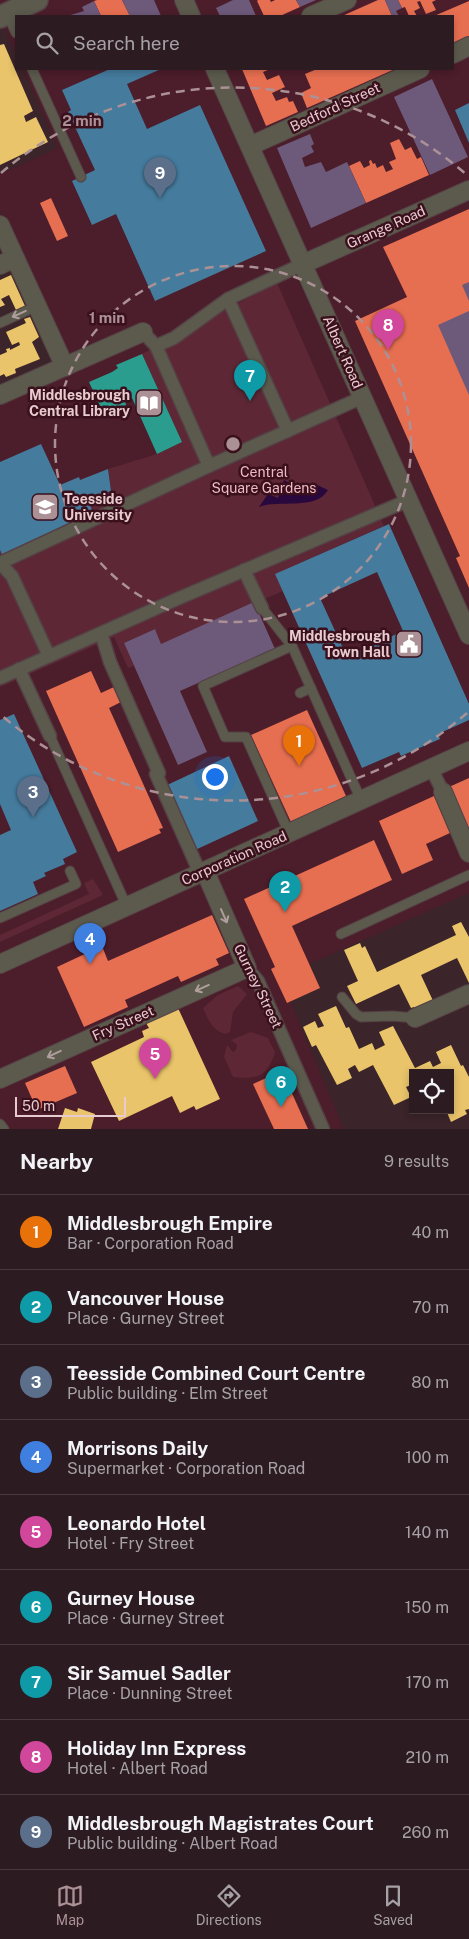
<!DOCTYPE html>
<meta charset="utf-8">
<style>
body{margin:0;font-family:"Public Sans",sans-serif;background:#38282d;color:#f1f3f6}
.controls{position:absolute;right:15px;bottom:15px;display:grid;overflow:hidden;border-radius:0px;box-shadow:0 2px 8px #0003}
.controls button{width:45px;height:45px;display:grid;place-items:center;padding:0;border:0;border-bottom:1px solid #48393e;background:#2c1b20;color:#f1f3f6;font:25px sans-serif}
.scale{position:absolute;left:15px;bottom:12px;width:111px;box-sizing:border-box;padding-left:5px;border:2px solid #e8cbd0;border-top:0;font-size:14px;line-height:18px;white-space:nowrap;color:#e8cbd0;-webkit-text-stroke:4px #3a101c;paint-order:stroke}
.you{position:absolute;left:214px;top:776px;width:18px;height:18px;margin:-12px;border:4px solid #fff;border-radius:50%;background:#1a73e8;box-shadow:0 0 0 8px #1a73e833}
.badge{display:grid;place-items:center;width:32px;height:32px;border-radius:50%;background:#ab9196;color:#fff;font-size:16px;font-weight:700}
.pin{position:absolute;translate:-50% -41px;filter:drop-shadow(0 1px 2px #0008)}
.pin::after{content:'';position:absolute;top:26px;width:18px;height:15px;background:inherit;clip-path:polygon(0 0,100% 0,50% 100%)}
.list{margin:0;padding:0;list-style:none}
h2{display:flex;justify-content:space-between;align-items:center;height:65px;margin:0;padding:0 20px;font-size:21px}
h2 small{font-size:16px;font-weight:400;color:#a6a1a5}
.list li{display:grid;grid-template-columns:32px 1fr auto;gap:15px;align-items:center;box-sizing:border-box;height:75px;padding:0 20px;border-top:1px solid #48393e}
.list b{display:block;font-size:19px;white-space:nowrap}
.list p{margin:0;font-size:16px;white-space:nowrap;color:#a6a1a5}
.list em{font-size:16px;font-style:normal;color:#a6a1a5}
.icon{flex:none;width:28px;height:28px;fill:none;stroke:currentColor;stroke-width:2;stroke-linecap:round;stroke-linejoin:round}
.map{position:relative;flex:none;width:469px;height:1129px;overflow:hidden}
.search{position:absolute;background:#2c1b20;box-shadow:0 2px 8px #0003;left:15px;right:15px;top:15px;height:55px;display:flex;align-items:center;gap:12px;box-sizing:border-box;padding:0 18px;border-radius:0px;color:#a6a1a5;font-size:19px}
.sheet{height:740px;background:#2c1b20}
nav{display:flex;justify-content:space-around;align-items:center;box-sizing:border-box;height:70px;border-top:1px solid #48393e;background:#2c1b20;font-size:14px;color:#a6a1a5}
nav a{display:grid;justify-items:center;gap:2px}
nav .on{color:#ab9196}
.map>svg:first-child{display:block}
</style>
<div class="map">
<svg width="469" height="1129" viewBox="0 0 469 1129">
<rect width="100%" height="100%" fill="#3b242a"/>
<path fill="#4c1d2a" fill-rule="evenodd" d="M0,0h469v893l-189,84 64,152h-344v-743l73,-33 -7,-1 -6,-6 -60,-135v-37l58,-26 -35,-79h430v-53h-437v38l-16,-37zM303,264l56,144 -68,-143z"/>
<g fill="#5d2736">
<polygon points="277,283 384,526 276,574 283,591 161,644 155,629 124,643 134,666 128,668 114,637 0,687 0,550 3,556 93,513 89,500 111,490 108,469 157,454 182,442 142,354"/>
<polygon points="93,879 103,895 0,942 0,935 89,894 84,883"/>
<path d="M238,986l9,8 -14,18 -3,20 -4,2c-14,-3 -18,-15 -23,-26l15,-13z"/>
<path d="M251,1032l17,6 7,14c-7,24 -17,28 -42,25l-9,-20 3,-12 6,7 3,-2 1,-5 -6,-5z"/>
</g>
<path fill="#29083d" d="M284,480l12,7 19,3 2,-5 11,5c-12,21 -50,9 -69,17l9,-13 10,4z"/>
<g fill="#e9c46a">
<polygon points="4,44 33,111 24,116 26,122 36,117 48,142 0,165 0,45"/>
<polygon points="11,275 25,306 16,310 9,295 1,299 5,305 0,307 0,280"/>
<polygon points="30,317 39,337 32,342 40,359 15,369 16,373 6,377 4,374 0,376 0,355 7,352 6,349 10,348 10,350 20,345 19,342 12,345 6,332 26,323 24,319"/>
<polygon points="461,922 469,937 469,983 457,958 421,975 435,1005 417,1013 414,1007 411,1008 399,984 356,1004 347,986 358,981 344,950 360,943 362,948 365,946 377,972 456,935 452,926"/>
<polygon points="336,1006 346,1028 349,1027 359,1049 372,1043 375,1050 385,1045 379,1032 393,1026 415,1068 430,1061 433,1067 441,1063 436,1052 451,1045 461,1066 463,1065 469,1077 469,1109 465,1110 467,1114 451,1122 446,1110 450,1110 450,1073 413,1073 413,1084 406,1087 411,1097 394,1105 373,1065 359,1072 355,1065 348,1069 352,1078 337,1085 316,1045 312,1047 303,1027 315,1021 318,1028 324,1026 318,1014"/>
<polygon points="178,1008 220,1099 196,1110 194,1106 180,1113 172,1096 119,1121 91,1062 144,1037 142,1031 149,1028 146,1023"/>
<polygon points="65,1108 77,1112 78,1108 95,1114 91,1129 58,1129"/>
</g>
<g fill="#e76f51">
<polygon points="97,0 122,0 130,16 101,16 94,1"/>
<polygon points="258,0 270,0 271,2 275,0 296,0 300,7 280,16 264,16 257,1"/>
<polygon points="378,0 385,0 392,16 342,16"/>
<polygon points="398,0 436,0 432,2 436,10 426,14 420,1 417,2 420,8 414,11 417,16 409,16 405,7 402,8"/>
<polygon points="469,1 469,36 453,43 453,16 434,16"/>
<polygon points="242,69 270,69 263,72 267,80 279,75 285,87 272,93 276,101 287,97 289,102 293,101 298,112 266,126"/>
<polygon points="317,69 395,69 307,108 301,93 311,88 305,74"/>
<polygon points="399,139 405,150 411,147 417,159 421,157 429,175 366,203 349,166 360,161 364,168 370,165 369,161 371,160 373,164 375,163 377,168 383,165 386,172 393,169 389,162 396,159 390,143"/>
<polygon points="51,198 68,236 57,241 40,203"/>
<polygon points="469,209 469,588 456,558 460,556 355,321 407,297 383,247"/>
<polygon points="91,671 101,693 114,687 121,702 109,708 163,828 159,829 161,833 118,852 46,691"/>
<polygon points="307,710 346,796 291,822 251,735"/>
<polygon points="469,778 469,837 449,787"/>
<polygon points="434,796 450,833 426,844 433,860 402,874 379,821"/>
<polygon points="374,840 392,880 292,926 320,988 287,1003 271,969 275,967 244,899"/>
<polygon points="212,915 229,953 216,959 219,965 181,982 178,976 125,1000 128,1007 84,1027 57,967 102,946 108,961"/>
<polygon points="65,1066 77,1093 37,1110 25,1083"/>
<polygon points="282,1071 308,1129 274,1129 253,1084"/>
</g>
<g fill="#6d597a">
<polygon points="122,0 154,0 161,16 130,16"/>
<polygon points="233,0 249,0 256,16 220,16 216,8"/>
<polygon points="296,0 316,0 300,7"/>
<polygon points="385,0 398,0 402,8 396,11 399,16 392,16"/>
<polygon points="94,1 101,16 67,16 84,11 82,7"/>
<polygon points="432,79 468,157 430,175 394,97"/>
<polygon points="310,134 314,144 311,146 314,152 302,158 305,167 321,162 326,172 347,162 366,203 311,228 277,148"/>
<polygon points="469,282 469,301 462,285"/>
<polygon points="469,311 469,395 438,325"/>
<polygon points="254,602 275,649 180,691 207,752 178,765 124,643 155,629 161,644"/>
</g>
<polygon fill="#2a9d8f" points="142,354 182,442 157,454 132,398 125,401 126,405 104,415 89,382 112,372 118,368 116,365"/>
<g fill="#457b9d" fill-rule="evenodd">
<polygon points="110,69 161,69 127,84 147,129 200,105 266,251 155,301 116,214 92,225 72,181 95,170 68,112 71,110 62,90"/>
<polygon points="469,103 469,143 455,110"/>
<polygon points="41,444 60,485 79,477 80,480 108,469 111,491 89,500 93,514 3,557 0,550 0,462"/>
<path d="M389,524l80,180v16l-31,14 2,5 -39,17 -2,-4 -37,16 -87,-194zM377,572l26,59 -56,26 -27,-59z"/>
<polygon points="14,714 77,852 63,859 65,864 44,873 46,876 33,882 38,894 0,911 0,835 11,830 0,804 0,720"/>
<polygon points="229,756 258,821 195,850 165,786"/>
</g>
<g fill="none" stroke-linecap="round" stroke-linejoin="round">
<g stroke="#554045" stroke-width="11">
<g id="service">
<polyline points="7,13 16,33"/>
<polyline points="32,69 81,177"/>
<polyline points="0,323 37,306"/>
<polyline points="262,608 292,646 361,800"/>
<polyline points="300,693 311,688"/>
<polyline points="50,736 127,907"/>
<polyline points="289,833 246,737 225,737 203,686 292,646"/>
<polyline points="0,918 76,884 70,871"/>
<polyline points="341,934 469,875"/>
<polyline points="342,997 356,1014 361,1017 393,1016 415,1018"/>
<polyline points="0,1124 4,1129"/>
</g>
</g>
<g stroke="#554045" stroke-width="15">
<g id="pedestrian">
<polyline points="228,299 288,431"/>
<polyline points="143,332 156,346 209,466"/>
<polyline points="156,346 174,338 228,299 303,264"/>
<polyline points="0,563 209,466 363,397"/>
<polyline points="0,563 12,576 49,656"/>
<polyline points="244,570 262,608"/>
<polyline points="101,633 110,662 159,773 156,774 200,873"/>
<polyline points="19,669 50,736"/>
<polyline points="0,678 177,599 409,500"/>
<polyline points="431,768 443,792"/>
<polyline points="247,968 258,981 323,1129"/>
</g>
</g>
<g stroke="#554045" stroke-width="20">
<g id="minor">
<polyline points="184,0 191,16"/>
<polyline points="311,16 347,0"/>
<polyline points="453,54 469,46"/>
<polyline points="215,69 469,635"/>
<polyline points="250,146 420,69"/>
<polyline points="0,225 65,367"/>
<polyline points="303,264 469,190"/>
<polyline points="0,265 15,258"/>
<polyline points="0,395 143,332"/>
<polyline points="443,792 469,853"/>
<polyline points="0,964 469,751"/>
<polyline points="415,1018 469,994"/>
<polyline points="0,1079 247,968 205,871"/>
</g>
</g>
<g stroke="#554045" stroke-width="24">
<polyline id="tertiary" points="0,17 37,0"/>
</g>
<use href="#service" stroke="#5b5a4d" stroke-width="9"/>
<use href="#pedestrian" stroke="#5b5a4d" stroke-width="12"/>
<use href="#minor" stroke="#5b5a4d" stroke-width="18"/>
<use href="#tertiary" stroke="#5b5a4d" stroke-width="21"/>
</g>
<defs><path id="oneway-shaft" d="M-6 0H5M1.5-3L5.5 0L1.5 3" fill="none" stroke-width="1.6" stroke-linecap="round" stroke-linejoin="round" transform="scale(1.25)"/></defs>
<g stroke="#b09e9c">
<use href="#oneway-shaft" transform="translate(19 314) rotate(156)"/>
<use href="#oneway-shaft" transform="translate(224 916) rotate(66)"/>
<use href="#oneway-shaft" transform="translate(202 988) rotate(156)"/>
<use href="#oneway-shaft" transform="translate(54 1054) rotate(155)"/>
</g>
<g fill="none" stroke="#ab9196" stroke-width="2.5" stroke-dasharray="9 6">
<circle cx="233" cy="444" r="178"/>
<path d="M467 713A357 357 0 0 1 1 715M1 173A357 357 0 0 1 467 175"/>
</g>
<defs>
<g id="library-square" transform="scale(1.4375)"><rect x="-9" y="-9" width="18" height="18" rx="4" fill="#ab9196" stroke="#3a101c"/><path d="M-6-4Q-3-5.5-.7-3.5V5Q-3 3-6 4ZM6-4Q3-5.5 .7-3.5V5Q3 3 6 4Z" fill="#fff"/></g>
<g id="university-square" transform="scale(1.4375)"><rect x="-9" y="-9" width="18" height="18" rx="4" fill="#ab9196" stroke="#3a101c"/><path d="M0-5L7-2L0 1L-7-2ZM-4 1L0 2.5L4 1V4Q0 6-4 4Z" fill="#fff"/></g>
<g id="civic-square" transform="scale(1.4375)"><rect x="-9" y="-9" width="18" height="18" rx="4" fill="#ab9196" stroke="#3a101c"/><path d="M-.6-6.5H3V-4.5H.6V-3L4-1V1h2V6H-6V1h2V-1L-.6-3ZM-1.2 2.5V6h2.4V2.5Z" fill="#fff"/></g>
</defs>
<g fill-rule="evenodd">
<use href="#library-square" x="149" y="403"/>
<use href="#university-square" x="45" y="507"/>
<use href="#civic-square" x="409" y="644"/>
</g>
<g text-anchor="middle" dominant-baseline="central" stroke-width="5" stroke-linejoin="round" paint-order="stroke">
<g font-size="14" fill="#e8cbd0" stroke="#3a101c">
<text transform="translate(335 107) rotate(-25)">Bedford Street</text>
<text transform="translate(386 227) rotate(-24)">Grange Road</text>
<text transform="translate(343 352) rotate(66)">Albert Road</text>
<text transform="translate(234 858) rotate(-24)">Corporation Road</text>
<text transform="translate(258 986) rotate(64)">Gurney Street</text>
<text transform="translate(123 1023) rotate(-24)">Fry Street</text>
</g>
<g font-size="14" font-weight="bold" fill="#e8cbd0" stroke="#3a101c" text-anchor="end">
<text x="130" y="395">Middlesbrough<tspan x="130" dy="16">Central Library</tspan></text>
<text x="64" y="499" text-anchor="start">Teesside<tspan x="64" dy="16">University</tspan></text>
<text x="390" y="636">Middlesbrough<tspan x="390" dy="16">Town Hall</tspan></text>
</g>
<g font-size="14" fill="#f0bac5" stroke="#3a101c">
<text x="264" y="472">Central<tspan x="264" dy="16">Square Gardens</tspan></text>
</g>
</g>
<circle cx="233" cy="444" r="8" fill="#ab9196" stroke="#3a101c" stroke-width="2.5"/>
<g font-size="15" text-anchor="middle" font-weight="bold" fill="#ab9196" stroke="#3a101c" stroke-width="5" stroke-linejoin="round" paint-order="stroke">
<text x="82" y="126">2 min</text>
<text x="107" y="323">1 min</text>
</g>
</svg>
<div class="controls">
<button><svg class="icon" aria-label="locate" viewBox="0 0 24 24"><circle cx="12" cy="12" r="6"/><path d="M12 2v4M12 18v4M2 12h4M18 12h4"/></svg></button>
</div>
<div class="scale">50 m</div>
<div class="you"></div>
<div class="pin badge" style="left:299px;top:766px;background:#e8710a">1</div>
<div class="pin badge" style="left:285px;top:912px;background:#0f9aa8">2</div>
<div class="pin badge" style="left:33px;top:817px;background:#5c6f8a">3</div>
<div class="pin badge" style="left:90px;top:964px;background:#3f7fe0">4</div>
<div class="pin badge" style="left:155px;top:1079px;background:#d1479c">5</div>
<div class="pin badge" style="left:281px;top:1107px;background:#0f9aa8">6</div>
<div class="pin badge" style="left:250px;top:401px;background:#0f9aa8">7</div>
<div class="pin badge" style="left:388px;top:350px;background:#d1479c">8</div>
<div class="pin badge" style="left:160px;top:198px;background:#5c6f8a">9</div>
<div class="search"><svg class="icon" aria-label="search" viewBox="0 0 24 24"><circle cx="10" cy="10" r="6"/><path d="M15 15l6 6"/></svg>Search here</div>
</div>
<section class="sheet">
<h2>Nearby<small>9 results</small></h2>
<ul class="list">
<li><span class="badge" style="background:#e8710a">1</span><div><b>Middlesbrough Empire</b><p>Bar · Corporation Road</p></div><em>40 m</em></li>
<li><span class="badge" style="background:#0f9aa8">2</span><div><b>Vancouver House</b><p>Place · Gurney Street</p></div><em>70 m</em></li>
<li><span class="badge" style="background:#5c6f8a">3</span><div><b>Teesside Combined Court Centre</b><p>Public building · Elm Street</p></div><em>80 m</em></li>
<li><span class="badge" style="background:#3f7fe0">4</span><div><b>Morrisons Daily</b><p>Supermarket · Corporation Road</p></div><em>100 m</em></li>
<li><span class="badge" style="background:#d1479c">5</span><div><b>Leonardo Hotel</b><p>Hotel · Fry Street</p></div><em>140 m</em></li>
<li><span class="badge" style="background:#0f9aa8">6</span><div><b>Gurney House</b><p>Place · Gurney Street</p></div><em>150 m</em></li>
<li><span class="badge" style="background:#0f9aa8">7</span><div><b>Sir Samuel Sadler</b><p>Place · Dunning Street</p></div><em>170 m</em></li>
<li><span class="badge" style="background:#d1479c">8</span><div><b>Holiday Inn Express</b><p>Hotel · Albert Road</p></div><em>210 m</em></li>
<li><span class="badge" style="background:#5c6f8a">9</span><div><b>Middlesbrough Magistrates Court</b><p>Public building · Albert Road</p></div><em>260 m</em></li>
</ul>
</section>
<nav>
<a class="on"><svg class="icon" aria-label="map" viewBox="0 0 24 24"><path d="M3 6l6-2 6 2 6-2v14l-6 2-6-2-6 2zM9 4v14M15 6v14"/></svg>Map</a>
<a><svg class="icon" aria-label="directions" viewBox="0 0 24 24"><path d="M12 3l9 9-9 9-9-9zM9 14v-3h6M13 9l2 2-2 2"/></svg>Directions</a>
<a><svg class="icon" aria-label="saved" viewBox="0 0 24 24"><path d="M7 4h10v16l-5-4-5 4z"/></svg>Saved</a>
</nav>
